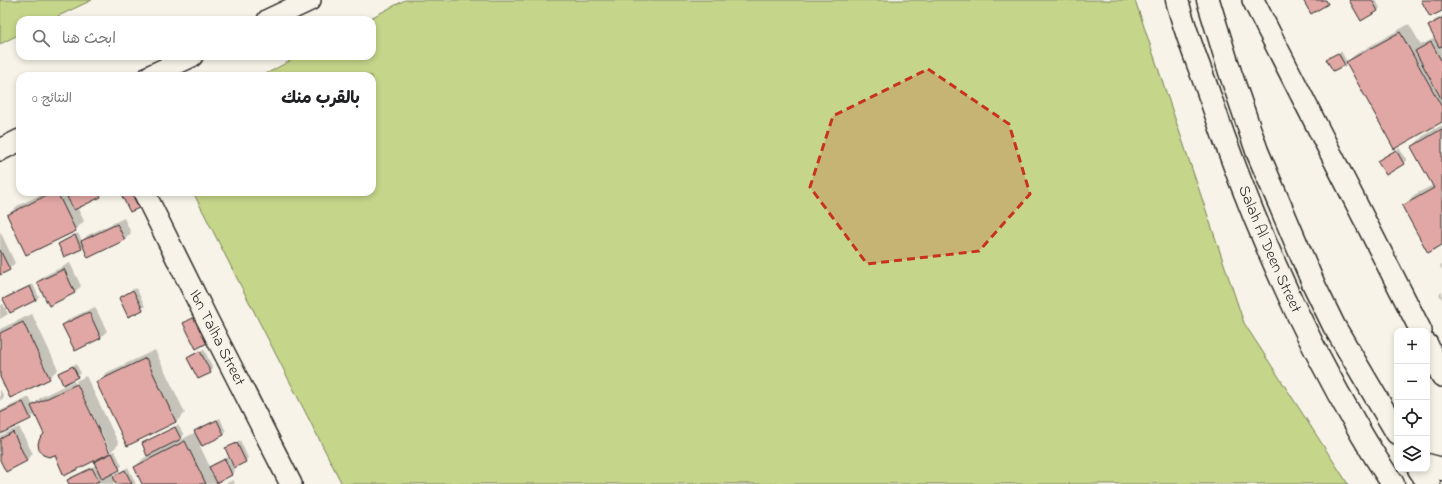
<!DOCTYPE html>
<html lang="ar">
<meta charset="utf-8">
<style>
body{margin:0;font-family:"Indie Flower","Playpen Sans Arabic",sans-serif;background:#f6f6f6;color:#202124;direction:rtl}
.controls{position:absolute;right:12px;bottom:12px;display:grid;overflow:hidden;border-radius:8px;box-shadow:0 2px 6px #0003}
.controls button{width:36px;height:36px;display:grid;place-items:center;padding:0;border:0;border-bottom:1px solid #e0e0e0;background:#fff;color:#202124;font:20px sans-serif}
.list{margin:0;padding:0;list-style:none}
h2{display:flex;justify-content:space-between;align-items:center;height:52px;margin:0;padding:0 16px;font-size:17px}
h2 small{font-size:13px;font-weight:400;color:#757577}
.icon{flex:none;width:22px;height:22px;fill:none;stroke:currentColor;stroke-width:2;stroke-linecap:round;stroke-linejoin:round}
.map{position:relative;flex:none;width:1442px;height:484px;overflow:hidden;direction:ltr}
.search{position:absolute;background:#fff;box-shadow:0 2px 6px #0003;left:16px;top:16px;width:360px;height:44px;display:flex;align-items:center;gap:10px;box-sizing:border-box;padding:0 14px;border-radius:12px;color:#757577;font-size:15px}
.panel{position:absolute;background:#fff;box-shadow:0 2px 6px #0003;left:16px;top:72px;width:360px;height:124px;border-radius:12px;direction:rtl}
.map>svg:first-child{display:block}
</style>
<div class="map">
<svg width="1442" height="484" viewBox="0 0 1442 484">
<rect width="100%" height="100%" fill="#f7f3e8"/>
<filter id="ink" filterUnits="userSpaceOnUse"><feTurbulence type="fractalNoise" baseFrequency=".025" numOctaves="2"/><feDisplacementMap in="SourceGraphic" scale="8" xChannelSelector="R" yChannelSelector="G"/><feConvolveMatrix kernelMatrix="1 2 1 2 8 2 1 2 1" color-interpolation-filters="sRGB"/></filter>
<g filter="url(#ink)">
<g fill="#c5d589" stroke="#78805a">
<polygon points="0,0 92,0 50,20 20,20 20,34 0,44"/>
<polygon points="405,0 1135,0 1244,323 1348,484 342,484 193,192 372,192 372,76 262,76 299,56 372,56 372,20 367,20"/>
</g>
<g fill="#0003">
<polygon points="1350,0 1376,0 1380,8 1377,11"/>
<polygon points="1442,16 1442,120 1347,62 1344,64 1328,60 1341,51 1347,62 1356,54 1409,24 1421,45 1435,38 1429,26 1435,20"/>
<polygon points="1442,125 1442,244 1403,206 1414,195 1433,185 1412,147 1423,136"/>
<polygon points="1399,148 1407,160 1386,174 1381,158"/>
<polygon points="46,192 70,192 71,194 75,192 103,193 100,196 77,207 84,221 75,230 8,215 17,206"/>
<polygon points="121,192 135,192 141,204 138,207"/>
<polygon points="124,218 131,233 125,239 89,256 84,245 81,248 59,244 62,241 78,233 82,241 88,235"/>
<polygon points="0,231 15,263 9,269 0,274"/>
<polygon points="70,263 81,286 75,292 38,282 44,276"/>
<polygon points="1442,263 1442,270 1440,266"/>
<polygon points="33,284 39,297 36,300 10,312 4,299 7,296"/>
<polygon points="136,288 145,306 142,309 120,298 123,295"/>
<polygon points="1442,291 1442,300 1439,294"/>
<polygon points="3,304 8,314 0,319 0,306"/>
<polygon points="95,307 107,331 101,337 75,350 63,325 69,319"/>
<polygon points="32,314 58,369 49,378 0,374 0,329"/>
<polygon points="204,349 213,369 210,372 188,358 191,355"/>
<polygon points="155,350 185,413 176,422 98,382 106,373"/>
<polygon points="76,364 81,373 78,376 59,374 62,371"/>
<polygon points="86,376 119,444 109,453 115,451 122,466 113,473 114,476 128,467 136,484 70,484 68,480 71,477 96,465 95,462 99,458 45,434 36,413 30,419 0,433 0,411 29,397 33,405 41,397 74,381 108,450 110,450 76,381"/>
<polygon points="0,389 4,397 0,401"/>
<polygon points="220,418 226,432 224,435 200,446 210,467 213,464 228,457 233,467 234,466 226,449 240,440 248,458 245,461 233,467 235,471 232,474 218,481 219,484 143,484 135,467 144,458 148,456 143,444 146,441 178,425 184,435 179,441 196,432 195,431 198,428"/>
<polygon points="19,427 33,454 26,460 0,458 0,436"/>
<polygon points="233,480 235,484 225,484"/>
</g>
<g fill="#e1a7a4" stroke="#2b2b2b">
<polygon points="1303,0 1326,0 1328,4 1311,14"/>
<polygon points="1349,0 1372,0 1378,11 1361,21"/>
<polygon points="1421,0 1442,0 1442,11 1430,17"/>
<polygon points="1442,18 1442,46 1439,47 1428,26"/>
<polygon points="1400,32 1442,107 1442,122 1394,149 1346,62"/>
<polygon points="1431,42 1442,62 1442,100 1415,51"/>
<polygon points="1338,53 1345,65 1333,71 1326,59"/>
<polygon points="1442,129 1442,245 1428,253 1402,206 1434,188 1411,147"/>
<polygon points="1396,150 1404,164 1386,175 1377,161"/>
<polygon points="53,192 57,192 76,231 26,255 7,215"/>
<polygon points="77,192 99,192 101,197 74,210 67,197"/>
<polygon points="120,192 131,192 139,208 130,212"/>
<polygon points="117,224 125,240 88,258 81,241"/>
<polygon points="75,235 82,249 64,257 58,244"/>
<polygon points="0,250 10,270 0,275"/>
<polygon points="64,269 75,293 49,306 37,282"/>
<polygon points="30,286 36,300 10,313 3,299"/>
<polygon points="133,290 143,310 128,317 119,298"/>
<polygon points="89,312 101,338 75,351 62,325"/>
<polygon points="195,317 207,343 196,349 183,323"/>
<polygon points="23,322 50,379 10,398 0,377 0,333"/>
<polygon points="200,351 211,373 198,379 187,358"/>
<polygon points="146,358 176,422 127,446 96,382"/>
<polygon points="73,366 78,377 63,385 58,373"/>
<polygon points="77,384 110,453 64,476 55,455 49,457 43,455 39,450 38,444 40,438 44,434 31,406"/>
<polygon points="23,402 31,419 0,434 0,413"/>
<polygon points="217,420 224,435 202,446 194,431"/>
<polygon points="175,427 181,439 147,456 142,443"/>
<polygon points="13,432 27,461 6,472 0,460 0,439"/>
<polygon points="185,441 206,484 142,484 134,467"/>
<polygon points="237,443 246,462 234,468 225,448"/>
<polygon points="112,453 120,470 102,479 94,462"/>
<polygon points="225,459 232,475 217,483 209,467"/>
<polygon points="92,468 99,481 92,484 69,484 67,480"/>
<polygon points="125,470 132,484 116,484 113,476"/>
</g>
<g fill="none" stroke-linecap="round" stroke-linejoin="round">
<g stroke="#2b2b2b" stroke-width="24">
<g id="street">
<polyline points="1253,0 1421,331"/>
<polyline points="268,20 310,0"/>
<polyline points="150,76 192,56"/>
<polyline points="0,150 20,140"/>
<path id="s1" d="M144,192l64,129 83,163"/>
<polyline points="1427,344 1442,376"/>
</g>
</g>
<g stroke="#2b2b2b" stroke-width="25">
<g id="secondary">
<path id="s2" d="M1177,0c8,33 22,65 33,97 39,116 90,233 152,338 10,17 20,33 31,49"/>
<polyline points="1208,0 1230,72 1257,151 1314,285 1334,326 1397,433"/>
<polyline points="1427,465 1442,469"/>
<polyline points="1419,469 1429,484"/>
</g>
</g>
<use href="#street" stroke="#f7f3e8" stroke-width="21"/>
<use href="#secondary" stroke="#f7f3e8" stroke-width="22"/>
</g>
</g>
<path fill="#c8321e" fill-opacity="0.2" stroke="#c8321e" stroke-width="3" stroke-dasharray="8 5" stroke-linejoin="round" d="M928,69l81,55 21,70 -51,57 -112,13 -57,-77 23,-71z"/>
<g text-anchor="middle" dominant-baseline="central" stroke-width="4" stroke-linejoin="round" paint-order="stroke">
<g font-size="16" fill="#2b2b2b" stroke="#f7f3e8">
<text stroke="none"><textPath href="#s2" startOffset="266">Salah Al Deen Street</textPath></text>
<text stroke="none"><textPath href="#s1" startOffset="163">Ibn Talha Street</textPath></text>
</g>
</g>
</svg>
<div class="controls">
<button>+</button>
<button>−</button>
<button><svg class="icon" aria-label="locate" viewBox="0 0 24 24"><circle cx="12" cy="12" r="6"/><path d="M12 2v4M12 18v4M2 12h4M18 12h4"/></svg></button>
<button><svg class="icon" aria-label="layers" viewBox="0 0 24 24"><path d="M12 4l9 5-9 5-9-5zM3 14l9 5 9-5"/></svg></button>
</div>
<div class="search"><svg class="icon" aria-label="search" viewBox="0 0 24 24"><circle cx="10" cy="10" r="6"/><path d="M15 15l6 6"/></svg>ابحث هنا</div>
<section class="panel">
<h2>بالقرب منك<small>النتائج: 0</small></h2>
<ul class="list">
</ul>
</section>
</div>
